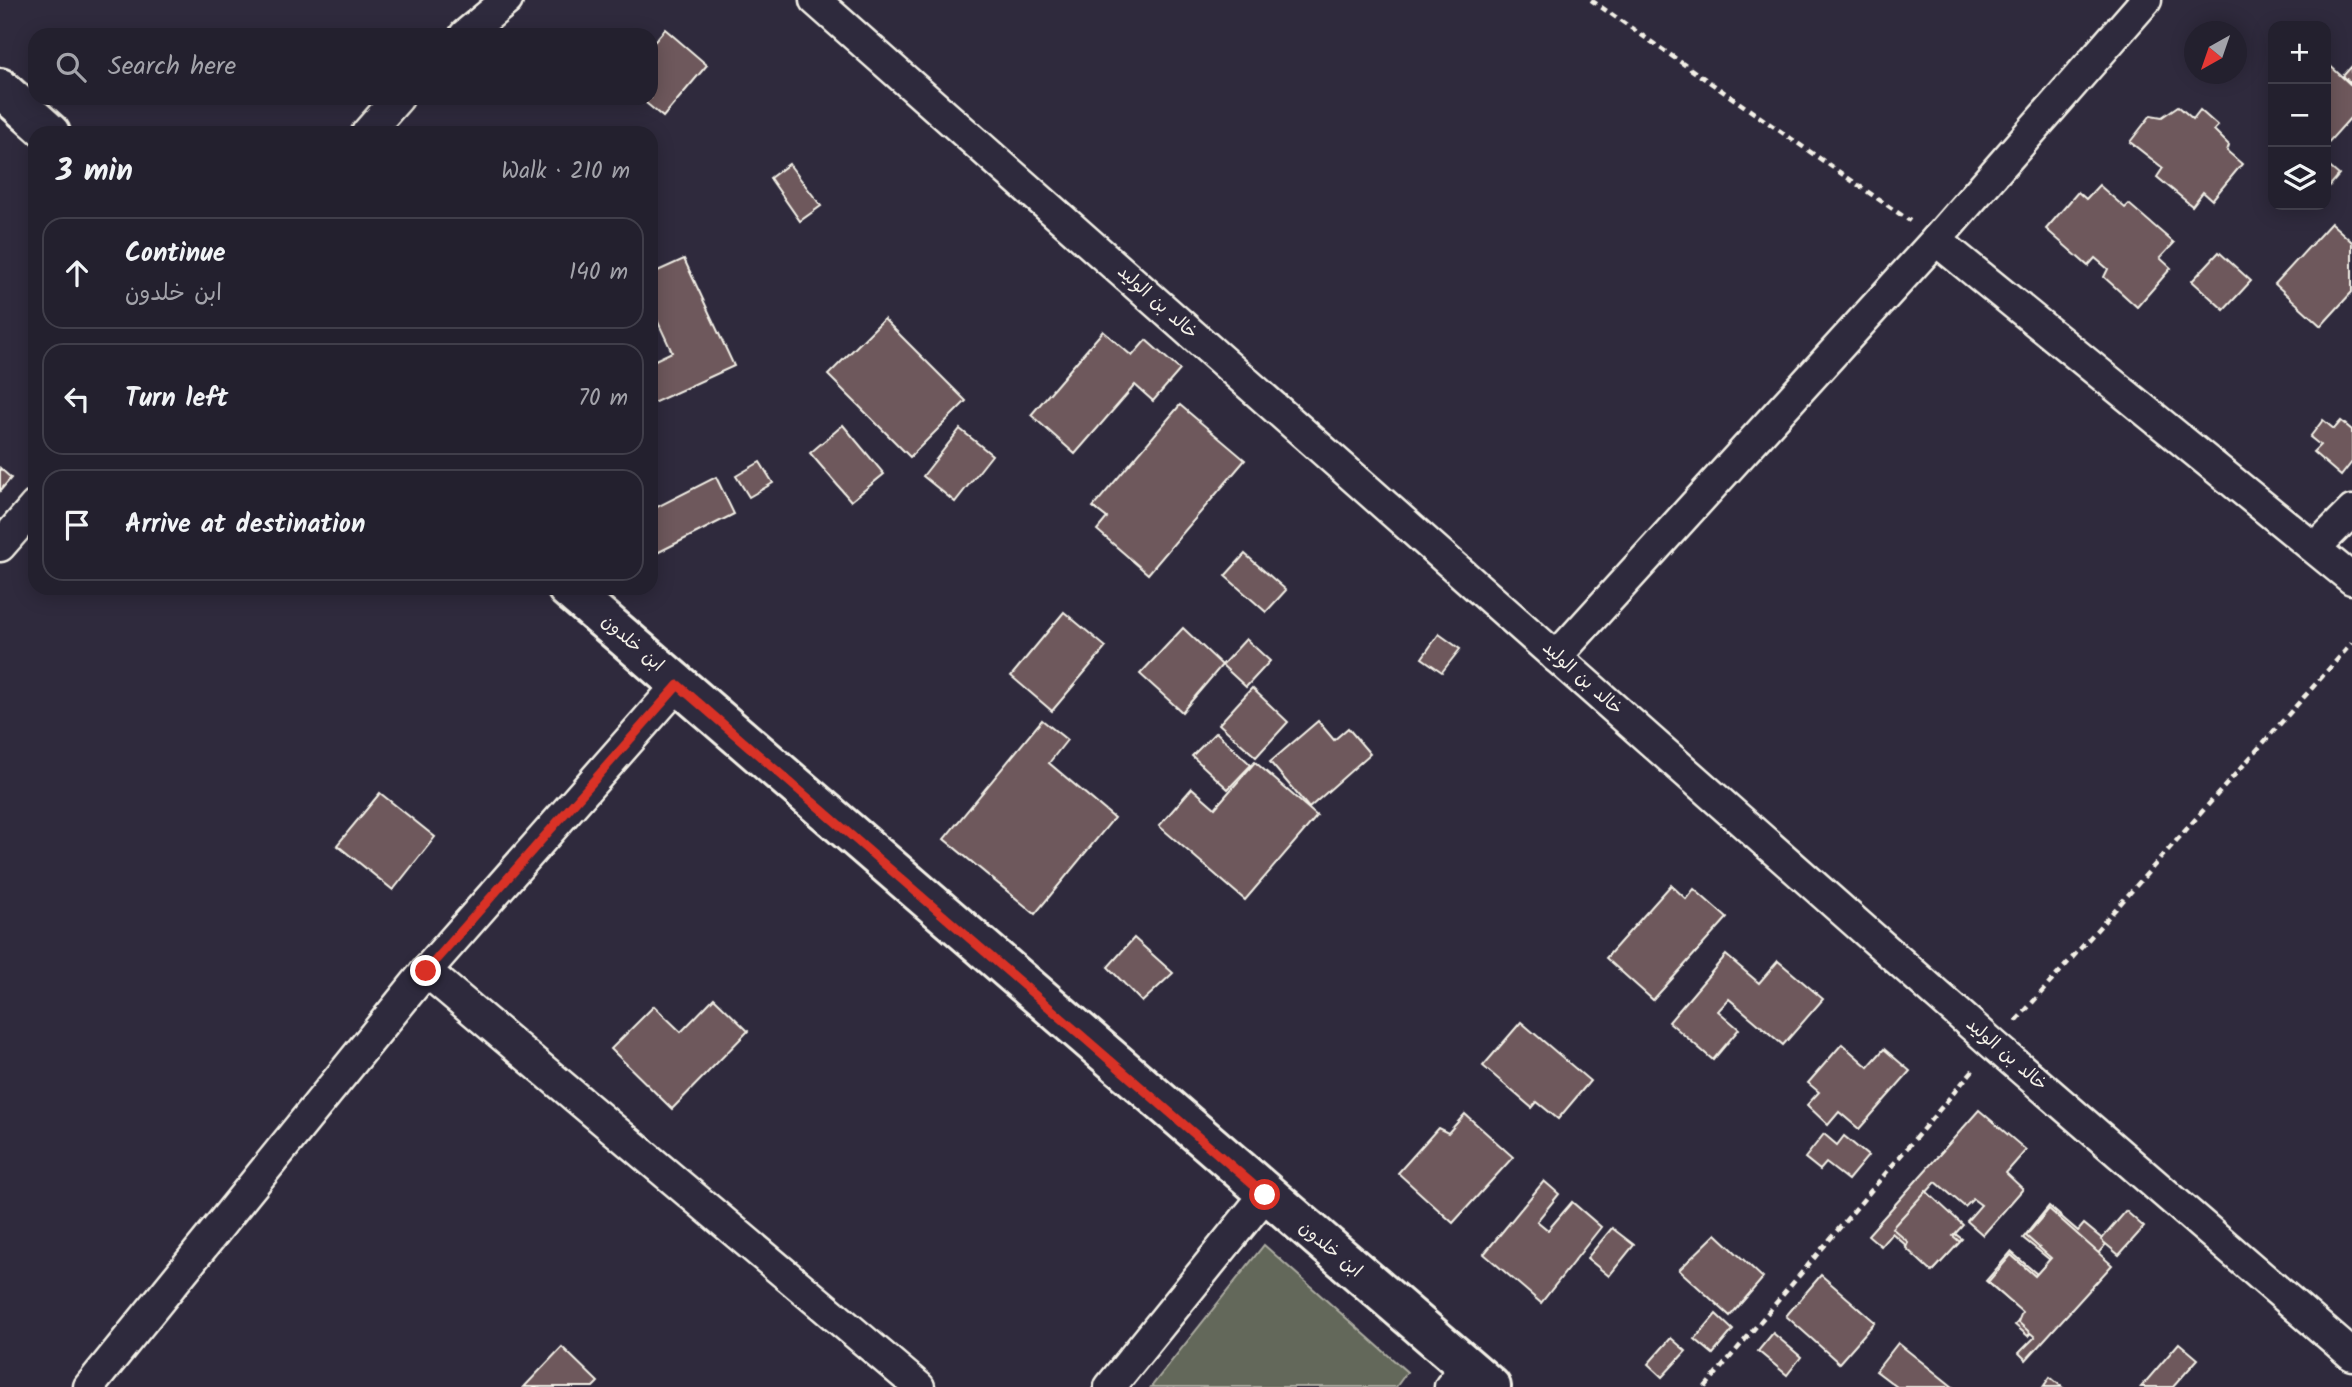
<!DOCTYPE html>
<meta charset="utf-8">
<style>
body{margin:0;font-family:Kalam,"Playpen Sans Arabic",sans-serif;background:#2f2d3a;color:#f1f3f6}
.controls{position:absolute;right:21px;top:21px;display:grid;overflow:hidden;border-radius:14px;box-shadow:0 4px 18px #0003}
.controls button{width:63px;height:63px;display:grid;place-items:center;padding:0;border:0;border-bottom:2px solid #403e4a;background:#23202e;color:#f1f3f6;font:35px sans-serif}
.compass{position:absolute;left:2184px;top:21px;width:63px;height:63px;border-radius:50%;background:#23202e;box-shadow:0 4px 18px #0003;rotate:220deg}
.stop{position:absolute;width:21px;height:21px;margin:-16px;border:5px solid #d93025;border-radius:50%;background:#fff}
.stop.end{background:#d93025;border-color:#fff;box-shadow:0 2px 7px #0008}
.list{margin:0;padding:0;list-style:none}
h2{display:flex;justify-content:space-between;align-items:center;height:91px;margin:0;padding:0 28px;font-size:30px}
h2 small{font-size:23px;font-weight:400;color:#a3a3aa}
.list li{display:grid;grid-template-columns:46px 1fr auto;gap:21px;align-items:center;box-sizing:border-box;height:112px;margin:0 14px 14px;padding:0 14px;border:2px solid #403e4a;border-radius:21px}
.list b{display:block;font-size:26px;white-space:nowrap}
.list p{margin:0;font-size:23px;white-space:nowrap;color:#a3a3aa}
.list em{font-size:23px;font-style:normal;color:#a3a3aa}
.icon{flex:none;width:38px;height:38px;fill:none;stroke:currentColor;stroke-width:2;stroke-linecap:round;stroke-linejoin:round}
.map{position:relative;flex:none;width:2352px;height:1387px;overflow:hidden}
.search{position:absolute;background:#23202e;box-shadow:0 4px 18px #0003;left:28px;top:28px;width:630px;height:77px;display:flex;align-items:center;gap:18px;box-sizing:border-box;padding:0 24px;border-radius:21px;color:#a3a3aa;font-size:26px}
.panel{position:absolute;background:#23202e;box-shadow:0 4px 18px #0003;left:28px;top:126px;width:630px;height:469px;border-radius:21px}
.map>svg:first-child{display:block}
</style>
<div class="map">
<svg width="2352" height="1387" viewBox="0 0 2352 1387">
<rect width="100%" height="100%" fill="#2f2a3d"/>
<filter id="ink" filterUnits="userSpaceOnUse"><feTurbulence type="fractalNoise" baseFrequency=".0143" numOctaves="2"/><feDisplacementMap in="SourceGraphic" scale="14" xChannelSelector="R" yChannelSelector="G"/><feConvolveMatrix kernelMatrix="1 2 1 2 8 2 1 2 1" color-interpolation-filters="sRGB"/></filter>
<g filter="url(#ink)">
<polygon fill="#63685a" stroke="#acaca1" stroke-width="2" points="1264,1245 1407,1372 1396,1387 1151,1387"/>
<g fill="#6e595c" stroke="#f4f1e8" stroke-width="2">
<polygon points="665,29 707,65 663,117 640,98 651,98 651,46"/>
<polygon points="2326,62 2352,86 2352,116 2326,145"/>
<polygon points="2352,66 2352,84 2343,76"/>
<polygon points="2178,106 2193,119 2200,110 2218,126 2214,130 2229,145 2227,151 2242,164 2212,200 2203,192 2192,206 2157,177 2163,168 2130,142 2151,115 2162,117"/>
<polygon points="789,164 821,206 800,221 770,178"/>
<polygon points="2326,164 2339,175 2326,190"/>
<polygon points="2099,185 2125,208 2129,204 2174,243 2160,258 2171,268 2137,307 2104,277 2108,269 2095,258 2088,266 2046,229 2078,192 2086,199"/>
<polygon points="2331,223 2352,242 2352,292 2321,326 2275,284"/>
<polygon points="2219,252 2251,281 2224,310 2192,281"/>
<polygon points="684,259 734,366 651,404 651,362 672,352 651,307 651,274"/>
<polygon points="884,319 966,401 910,457 828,375"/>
<polygon points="1103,331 1132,356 1146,340 1180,370 1153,401 1135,385 1075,454 1031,415"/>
<polygon points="1180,405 1245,460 1148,574 1097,530 1107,518 1093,507"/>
<polygon points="2323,420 2334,429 2341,421 2352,430 2352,462 2341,476 2313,452 2320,445 2310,437"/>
<polygon points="843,425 884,474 851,501 810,453"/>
<polygon points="960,429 992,455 955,502 923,476"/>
<polygon points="760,462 773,483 749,497 736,476"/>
<polygon points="0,468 11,478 0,491"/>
<polygon points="716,477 734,514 651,556 651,510"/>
<polygon points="1245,554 1286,590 1266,612 1225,576"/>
<polygon points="1064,612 1106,647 1052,711 1011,676"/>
<polygon points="1183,628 1222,665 1182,712 1140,674"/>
<polygon points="1439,634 1460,649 1442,672 1422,658"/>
<polygon points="1246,639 1270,661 1246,687 1222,665"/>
<polygon points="1252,688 1288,722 1256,757 1219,724"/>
<polygon points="1042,720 1067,740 1049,763 1114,818 1035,914 944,839"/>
<polygon points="1318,721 1334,740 1348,728 1370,754 1309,808 1270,762"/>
<polygon points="1216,732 1251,765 1228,789 1192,756"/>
<polygon points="1255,762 1317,816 1245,900 1159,826 1192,788 1215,808"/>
<polygon points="380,793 435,837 393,890 337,845"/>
<polygon points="1671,885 1686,899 1694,889 1727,918 1653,1000 1606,958"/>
<polygon points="1134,938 1173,973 1142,1002 1108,967"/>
<polygon points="1726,955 1759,983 1778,961 1823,999 1783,1045 1729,999 1718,1011 1739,1029 1713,1060 1669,1022"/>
<polygon points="714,998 748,1031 672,1109 611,1049 654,1006 681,1032"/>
<polygon points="1521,1022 1590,1081 1558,1119 1537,1102 1532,1108 1483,1066"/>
<polygon points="1842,1044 1868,1067 1884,1049 1910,1071 1859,1129 1839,1112 1828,1125 1807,1105 1819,1092 1808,1083"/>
<polygon points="1979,1110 2026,1150 2006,1173 2023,1189 1983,1235 1967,1221 1981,1205 1973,1199 1965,1207 1936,1182 1925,1194 1960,1225 1954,1233 1962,1239 1934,1270 1892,1233 1881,1246 1868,1235"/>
<polygon points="1465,1114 1513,1157 1453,1223 1398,1173 1438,1128 1448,1133"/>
<polygon points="1824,1134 1837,1145 1844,1136 1868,1156 1848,1180 1826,1163 1820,1170 1805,1158"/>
<polygon points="1544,1181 1559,1194 1537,1221 1548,1230 1572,1202 1601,1227 1541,1303 1484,1254"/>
<polygon points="1926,1191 1963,1225 1953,1236 1960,1242 1932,1272 1906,1248 1908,1242 1892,1228"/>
<polygon points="2049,1206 2078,1231 2084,1224 2107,1243 2028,1336 2015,1325 2025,1314 1986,1281 2011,1252 2037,1274 2050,1260 2023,1238"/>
<polygon points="2049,1209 2112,1265 2026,1360 2019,1353 2035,1337 2018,1322 2022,1312 1988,1282 2011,1255 2035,1276 2051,1258 2026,1236"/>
<polygon points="2126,1211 2144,1227 2119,1255 2101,1240"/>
<polygon points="1612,1228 1634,1245 1609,1276 1587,1258"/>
<polygon points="1716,1234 1763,1278 1730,1316 1679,1270"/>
<polygon points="1821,1275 1875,1322 1839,1363 1786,1316"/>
<polygon points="1716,1314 1733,1330 1713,1354 1695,1339"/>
<polygon points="1773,1333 1801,1357 1787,1375 1758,1351"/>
<polygon points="1671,1338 1686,1351 1662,1377 1648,1364"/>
<polygon points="1898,1343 1953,1387 1897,1387 1876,1371"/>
<polygon points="2179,1343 2198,1359 2173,1387 2141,1387"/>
<polygon points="562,1347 598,1382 593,1387 524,1387"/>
<polygon points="2050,1377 2062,1387 2043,1387"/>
</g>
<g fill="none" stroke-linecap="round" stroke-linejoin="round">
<g stroke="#f4f1e8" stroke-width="35">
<g id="street">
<polyline points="815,0 1994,1045 2352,1355"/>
<polyline points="465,35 507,0"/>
<polyline points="367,133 398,98"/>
<polyline points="1936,240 2352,579"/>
<polyline points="0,546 35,506"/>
<polyline points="2315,548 2352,511"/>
<polyline points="1556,657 1936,240 2146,0"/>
<polyline points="426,971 919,1387"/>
<polyline points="89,1387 426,971 678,685"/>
<polyline points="1110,1387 1265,1195"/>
<polyline points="1450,1387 1467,1366"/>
</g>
</g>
<g stroke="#f4f1e8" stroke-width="44">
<g id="secondary">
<polyline points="0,88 50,133"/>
<polyline points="567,588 1491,1387"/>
</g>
</g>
<g stroke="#f4f1e8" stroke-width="4.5" stroke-dasharray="7 5" stroke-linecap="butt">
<polyline points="1591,0 1910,221"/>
<polyline points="2016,1021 2352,643"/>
<polyline points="1705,1387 1973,1070"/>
</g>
<use href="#street" stroke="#2f2a3d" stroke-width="30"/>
<use href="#secondary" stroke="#2f2a3d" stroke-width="38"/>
</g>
</g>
<g fill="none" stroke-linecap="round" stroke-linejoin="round" filter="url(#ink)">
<polyline stroke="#d93025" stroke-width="9" points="426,971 678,685 1265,1195"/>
</g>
<g text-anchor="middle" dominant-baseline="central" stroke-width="5" stroke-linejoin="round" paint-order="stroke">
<g font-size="18" fill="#f4f1e8" stroke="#2f2a3d">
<text transform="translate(1157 303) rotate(42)">خالد بن الوليد</text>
<text transform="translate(632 644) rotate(41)">ابن خلدون</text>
<text transform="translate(1582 679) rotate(42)">خالد بن الوليد</text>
<text transform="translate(2006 1055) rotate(41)">خالد بن الوليد</text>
<text transform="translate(1330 1250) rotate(40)">ابن خلدون</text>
</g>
</g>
</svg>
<div class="controls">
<button>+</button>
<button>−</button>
<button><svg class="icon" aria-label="layers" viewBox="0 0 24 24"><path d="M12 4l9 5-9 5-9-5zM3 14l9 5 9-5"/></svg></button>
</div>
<svg class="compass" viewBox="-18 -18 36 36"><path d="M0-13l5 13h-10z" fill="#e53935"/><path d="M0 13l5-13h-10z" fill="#a3a3aa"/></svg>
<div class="stop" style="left:1265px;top:1195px"></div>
<div class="stop end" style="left:426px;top:971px"></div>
<div class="search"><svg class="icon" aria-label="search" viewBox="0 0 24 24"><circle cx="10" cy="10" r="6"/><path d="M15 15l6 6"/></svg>Search here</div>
<section class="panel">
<h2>3 min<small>Walk · 210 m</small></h2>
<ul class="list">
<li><svg class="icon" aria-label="ahead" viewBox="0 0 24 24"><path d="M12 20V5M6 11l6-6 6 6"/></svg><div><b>Continue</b><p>ابن خلدون</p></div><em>140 m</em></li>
<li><svg class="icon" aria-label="left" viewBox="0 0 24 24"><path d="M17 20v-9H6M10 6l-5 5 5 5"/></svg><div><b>Turn left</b></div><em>70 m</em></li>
<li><svg class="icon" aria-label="arrive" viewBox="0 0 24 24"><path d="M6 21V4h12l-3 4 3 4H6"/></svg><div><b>Arrive at destination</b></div></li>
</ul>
</section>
</div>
